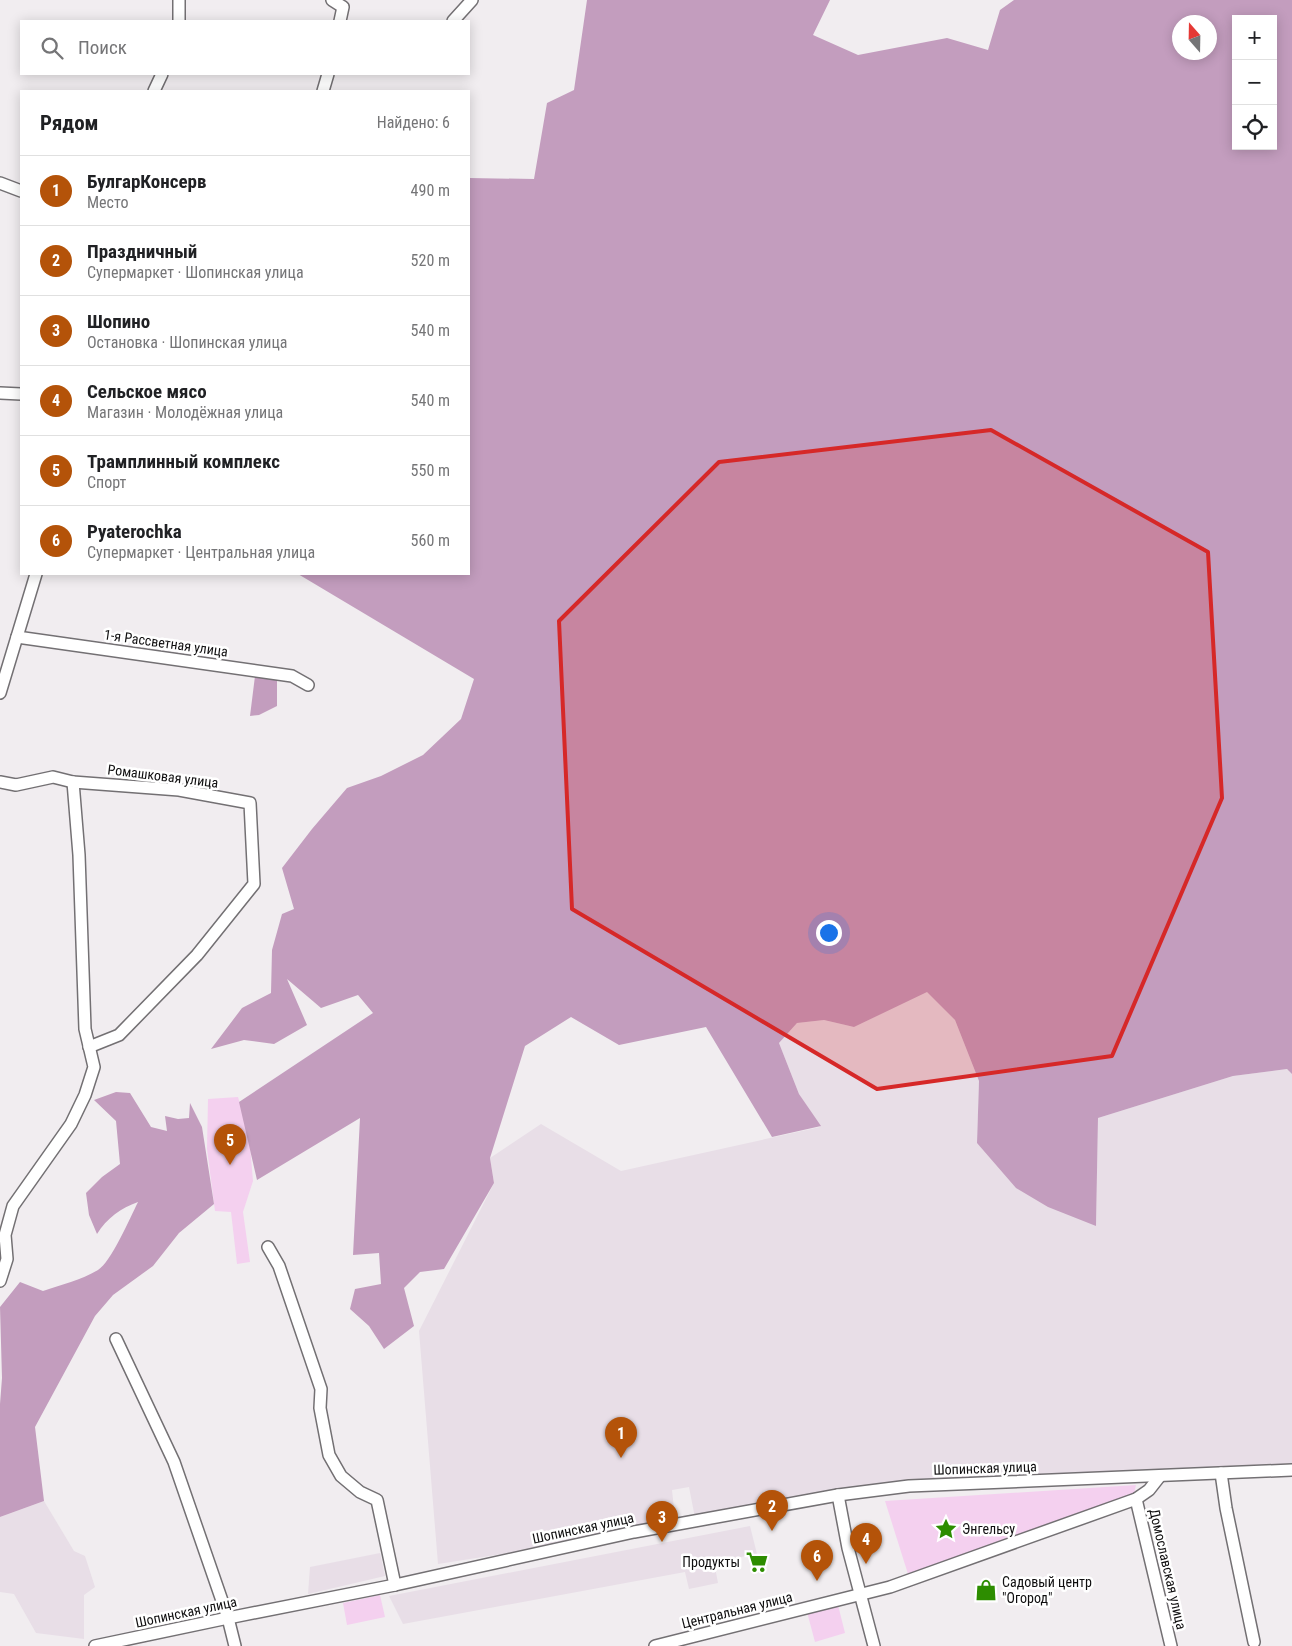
<!DOCTYPE html>
<html lang="ru">
<meta charset="utf-8">
<style>
body{margin:0;font-family:"Roboto Condensed",sans-serif;background:#f6f6f6;color:#202124}
.controls{position:absolute;right:15px;top:15px;display:grid;overflow:hidden;border-radius:0px;box-shadow:0 2px 12px #0003}
.controls button{width:45px;height:45px;display:grid;place-items:center;padding:0;border:0;border-bottom:1px solid #e0e0e0;background:#fff;color:#202124;font:25px sans-serif}
.compass{position:absolute;left:1172px;top:15px;width:45px;height:45px;border-radius:50%;background:#fff;box-shadow:0 2px 12px #0003;rotate:340deg}
.you{position:absolute;left:828px;top:932px;width:18px;height:18px;margin:-12px;border:4px solid #fff;border-radius:50%;background:#1a73e8;box-shadow:0 0 0 8px #1a73e833}
.badge{display:grid;place-items:center;width:32px;height:32px;border-radius:50%;background:#b45309;color:#fff;font-size:16px;font-weight:700}
.pin{position:absolute;translate:-50% -41px;filter:drop-shadow(0 1px 2px #0008)}
.pin::after{content:'';position:absolute;top:26px;width:18px;height:15px;background:inherit;clip-path:polygon(0 0,100% 0,50% 100%)}
.list{margin:0;padding:0;list-style:none}
h2{display:flex;justify-content:space-between;align-items:center;height:65px;margin:0;padding:0 20px;font-size:21px}
h2 small{font-size:16px;font-weight:400;color:#757577}
.list li{display:grid;grid-template-columns:32px 1fr auto;gap:15px;align-items:center;box-sizing:border-box;height:70px;padding:0 20px;border-top:1px solid #e0e0e0}
.list b{display:block;font-size:19px;white-space:nowrap}
.list p{margin:0;font-size:16px;white-space:nowrap;color:#757577}
.list em{font-size:16px;font-style:normal;color:#757577}
.icon{flex:none;width:28px;height:28px;fill:none;stroke:currentColor;stroke-width:2;stroke-linecap:round;stroke-linejoin:round}
.map{position:relative;flex:none;width:1292px;height:1646px;overflow:hidden}
.search{position:absolute;background:#fff;box-shadow:0 2px 12px #0003;left:20px;top:20px;width:450px;height:55px;display:flex;align-items:center;gap:12px;box-sizing:border-box;padding:0 18px;border-radius:0px;color:#757577;font-size:19px}
.panel{position:absolute;background:#fff;box-shadow:0 2px 12px #0003;left:20px;top:90px;width:450px;height:485px;border-radius:0px}
.map>svg:first-child{display:block}
</style>
<div class="map">
<svg width="1292" height="1646" viewBox="0 0 1292 1646">
<rect width="100%" height="100%" fill="#f1edf0"/>
<g fill="#e8dee7">
<polygon points="927,991 955,1020 979,1081 977,1143 1096,1226 1098,1118 1233,1076 1287,1069 1292,1074 1292,1471 833,1493 696,1523 689,1487 672,1490 676,1527 438,1564 419,1331 494,1183 490,1158 541,1124 621,1171 820,1127 799,1094 779,1043 797,1023 824,1020 854,1027"/>
<polygon points="44,1501 74,1551 85,1556 95,1587 84,1595 84,1639 36,1633 14,1594 0,1592 0,1517"/>
<polygon points="750,1526 757,1554 714,1562 718,1583 689,1589 685,1572 403,1624 389,1596"/>
<polygon points="380,1553 385,1576 308,1594 310,1567"/>
</g>
<g fill="#f4d0ef">
<polygon points="238,1097 249,1134 253,1181 243,1212 250,1262 237,1264 231,1212 215,1211 207,1149 208,1099"/>
<polygon points="1136,1485 1134,1494 908,1574 885,1501"/>
<polygon points="380,1595 385,1617 347,1625 343,1603"/>
<polygon points="838,1605 845,1633 815,1642 807,1612"/>
</g>
<g fill="#c39dbe" fill-rule="evenodd">
<path d="M587,0h243l-17,35 45,20 89,-17 41,12 12,-40 14,-10h278v1074l-5,-5 -54,7 -135,42 -2,108 -48,-19 -32,-19 -39,-45 2,-62 -24,-61 -28,-28 -73,35 -30,-7 -27,3 -18,20 20,51 22,32 -49,11 -66,-110 -87,18 -48,-28 -46,29 -35,112 4,25 -50,86 -24,3 -16,16 10,38 -30,23 -15,-23 -19,-17 5,-20 26,-5 -2,-31 -26,2 7,-137 -103,62 -18,-78 134,-89 -15,-18 -37,13 -34,-29 20,46 -33,19 -30,-4 -33,9 31,-41 29,-15 1,-43 10,-36 12,-5 -12,-41 30,-39 35,-41 34,-12 42,-21 38,-36 13,-40 -176,-105h171v-396l65,1 13,-76 27,-13zM1236,19h37v127h-37zM1180,22h30v30h-30z"/>
<polygon points="255,676 277,676 277,706 259,715 250,716"/>
<path d="M116,1092l14,1 21,34 16,4 -2,-15 13,3 11,-1 1,-15 12,24 12,77 -35,29 -26,33 -40,29 -18,21 -60,111 9,74 -44,16v-113l2,-26 -2,-71 20,-25 23,9c18,-6 38,-11 55,-21 13,-8 32,-52 40,-68 -17,6 -31,16 -41,32l-8,-19 -3,-22 16,-16 18,-13 -4,-43 -22,-21z"/>
</g>
<g fill="none" stroke-linecap="round" stroke-linejoin="round">
<g stroke="#737073" stroke-width="14">
<g id="minor">
<polyline points="332,0 343,7 340,21"/>
<polyline points="179,21 179,0"/>
<polyline points="453,21 472,0"/>
<polyline points="154,91 162,74"/>
<polyline points="323,91 328,74"/>
<polyline points="0,183 21,191"/>
<polyline points="0,393 21,394"/>
<polyline points="17,637 292,676 308,685"/>
<polyline points="0,693 36,574"/>
<polyline points="0,782 16,785 53,777 73,782 179,790 250,803 254,884 197,955 119,1035 89,1047"/>
<polyline points="268,1247 279,1266 321,1389 320,1408 329,1455 341,1476 360,1492 377,1500 395,1585"/>
<polyline points="0,1281 7,1259 5,1235 13,1206 71,1124 85,1095 94,1067 85,1029 79,855 73,782"/>
<polyline points="116,1339 174,1462 228,1618 235,1646"/>
<polyline points="1221,1473 1226,1508 1254,1642"/>
<polyline points="838,1495 848,1548 874,1646"/>
<polyline points="1136,1499 1171,1646"/>
<polyline points="95,1646 228,1618 395,1585 634,1532 838,1495 909,1486 1292,1470"/>
<polyline points="655,1646 890,1587 1136,1499 1149,1490 1160,1476"/>
</g>
</g>
<use href="#minor" stroke="#fff" stroke-width="11"/>
</g>
<path fill="#d62828" fill-opacity="0.2" stroke="#d62828" stroke-width="4" stroke-linejoin="round" d="M991,430l217,122 14,246 -110,258 -235,33 -305,-180 -13,-288 160,-159z"/>
<defs>
<g id="sight-bare" transform="scale(1.725)"><path d="M0-6L1.8-2.2L6-1.7L2.9 1.2L3.7 5.4L0 3.3L-3.7 5.4L-2.9 1.2L-6-1.7L-1.8-2.2Z" fill="#2d8d00" stroke="#fff" stroke-width="2.5" paint-order="stroke"/></g>
<g id="supermarket-bare" transform="scale(1.725)"><path d="M-6-5.5h2.5l.6 2H6L4.5 2H-2.5L-4.4-4H-6ZM-1.5 3.2a1.3 1.3 0 1 0 .1 0ZM3 3.2a1.3 1.3 0 1 0 .1 0Z" fill="#2d8d00" stroke="#fff" stroke-width="2.5" paint-order="stroke"/></g>
<g id="shop-bare" transform="scale(1.725)"><path d="M-5-2.5h2.3a2.7 3.5 0 0 1 5.4 0H5L5.5 6h-11ZM-1.5-2.5h3a1.5 2.3 0 0 0-3 0Z" fill="#2d8d00" stroke="#fff" stroke-width="2.5" paint-order="stroke"/></g>
</defs>
<g fill-rule="evenodd">
<use href="#sight-bare" x="946" y="1529"/>
<use href="#supermarket-bare" x="757" y="1562"/>
<use href="#shop-bare" x="986" y="1590"/>
</g>
<g text-anchor="middle" dominant-baseline="central" stroke-width="5" stroke-linejoin="round" paint-order="stroke">
<g font-size="14" fill="#0f0e0f" stroke="#fff">
<text transform="translate(166 643) rotate(8)">1-я Рассветная улица</text>
<text transform="translate(163 776) rotate(7)">Ромашковая улица</text>
<text transform="translate(985 1468) rotate(-2)">Шопинская улица</text>
<text transform="translate(583 1528) rotate(-12)">Шопинская улица</text>
<text transform="translate(1168 1569) rotate(77)">Домославская улица</text>
<text transform="translate(737 1610) rotate(-14)">Центральная улица</text>
<text transform="translate(186 1612) rotate(-12)">Шопинская улица</text>
</g>
<g font-size="14" fill="#0f0e0f" stroke="#fff" text-anchor="start">
<text x="962" y="1529">Энгельсу</text>
<text x="740" y="1562" text-anchor="end">Продукты</text>
<text x="1002" y="1582">Садовый центр<tspan x="1002" dy="16">"Огород"</tspan></text>
</g>
</g>
</svg>
<div class="controls">
<button>+</button>
<button>−</button>
<button><svg class="icon" aria-label="locate" viewBox="0 0 24 24"><circle cx="12" cy="12" r="6"/><path d="M12 2v4M12 18v4M2 12h4M18 12h4"/></svg></button>
</div>
<svg class="compass" viewBox="-18 -18 36 36"><path d="M0-13l5 13h-10z" fill="#e53935"/><path d="M0 13l5-13h-10z" fill="#757577"/></svg>
<div class="you"></div>
<div class="pin badge" style="left:621px;top:1458px">1</div>
<div class="pin badge" style="left:772px;top:1531px">2</div>
<div class="pin badge" style="left:662px;top:1542px">3</div>
<div class="pin badge" style="left:866px;top:1564px">4</div>
<div class="pin badge" style="left:230px;top:1165px">5</div>
<div class="pin badge" style="left:817px;top:1581px">6</div>
<div class="search"><svg class="icon" aria-label="search" viewBox="0 0 24 24"><circle cx="10" cy="10" r="6"/><path d="M15 15l6 6"/></svg>Поиск</div>
<section class="panel">
<h2>Рядом<small>Найдено: 6</small></h2>
<ul class="list">
<li><span class="badge">1</span><div><b>БулгарКонсерв</b><p>Место</p></div><em>490 m</em></li>
<li><span class="badge">2</span><div><b>Праздничный</b><p>Супермаркет · Шопинская улица</p></div><em>520 m</em></li>
<li><span class="badge">3</span><div><b>Шопино</b><p>Остановка · Шопинская улица</p></div><em>540 m</em></li>
<li><span class="badge">4</span><div><b>Сельское мясо</b><p>Магазин · Молодёжная улица</p></div><em>540 m</em></li>
<li><span class="badge">5</span><div><b>Трамплинный комплекс</b><p>Спорт</p></div><em>550 m</em></li>
<li><span class="badge">6</span><div><b>Pyaterochka</b><p>Супермаркет · Центральная улица</p></div><em>560 m</em></li>
</ul>
</section>
</div>
